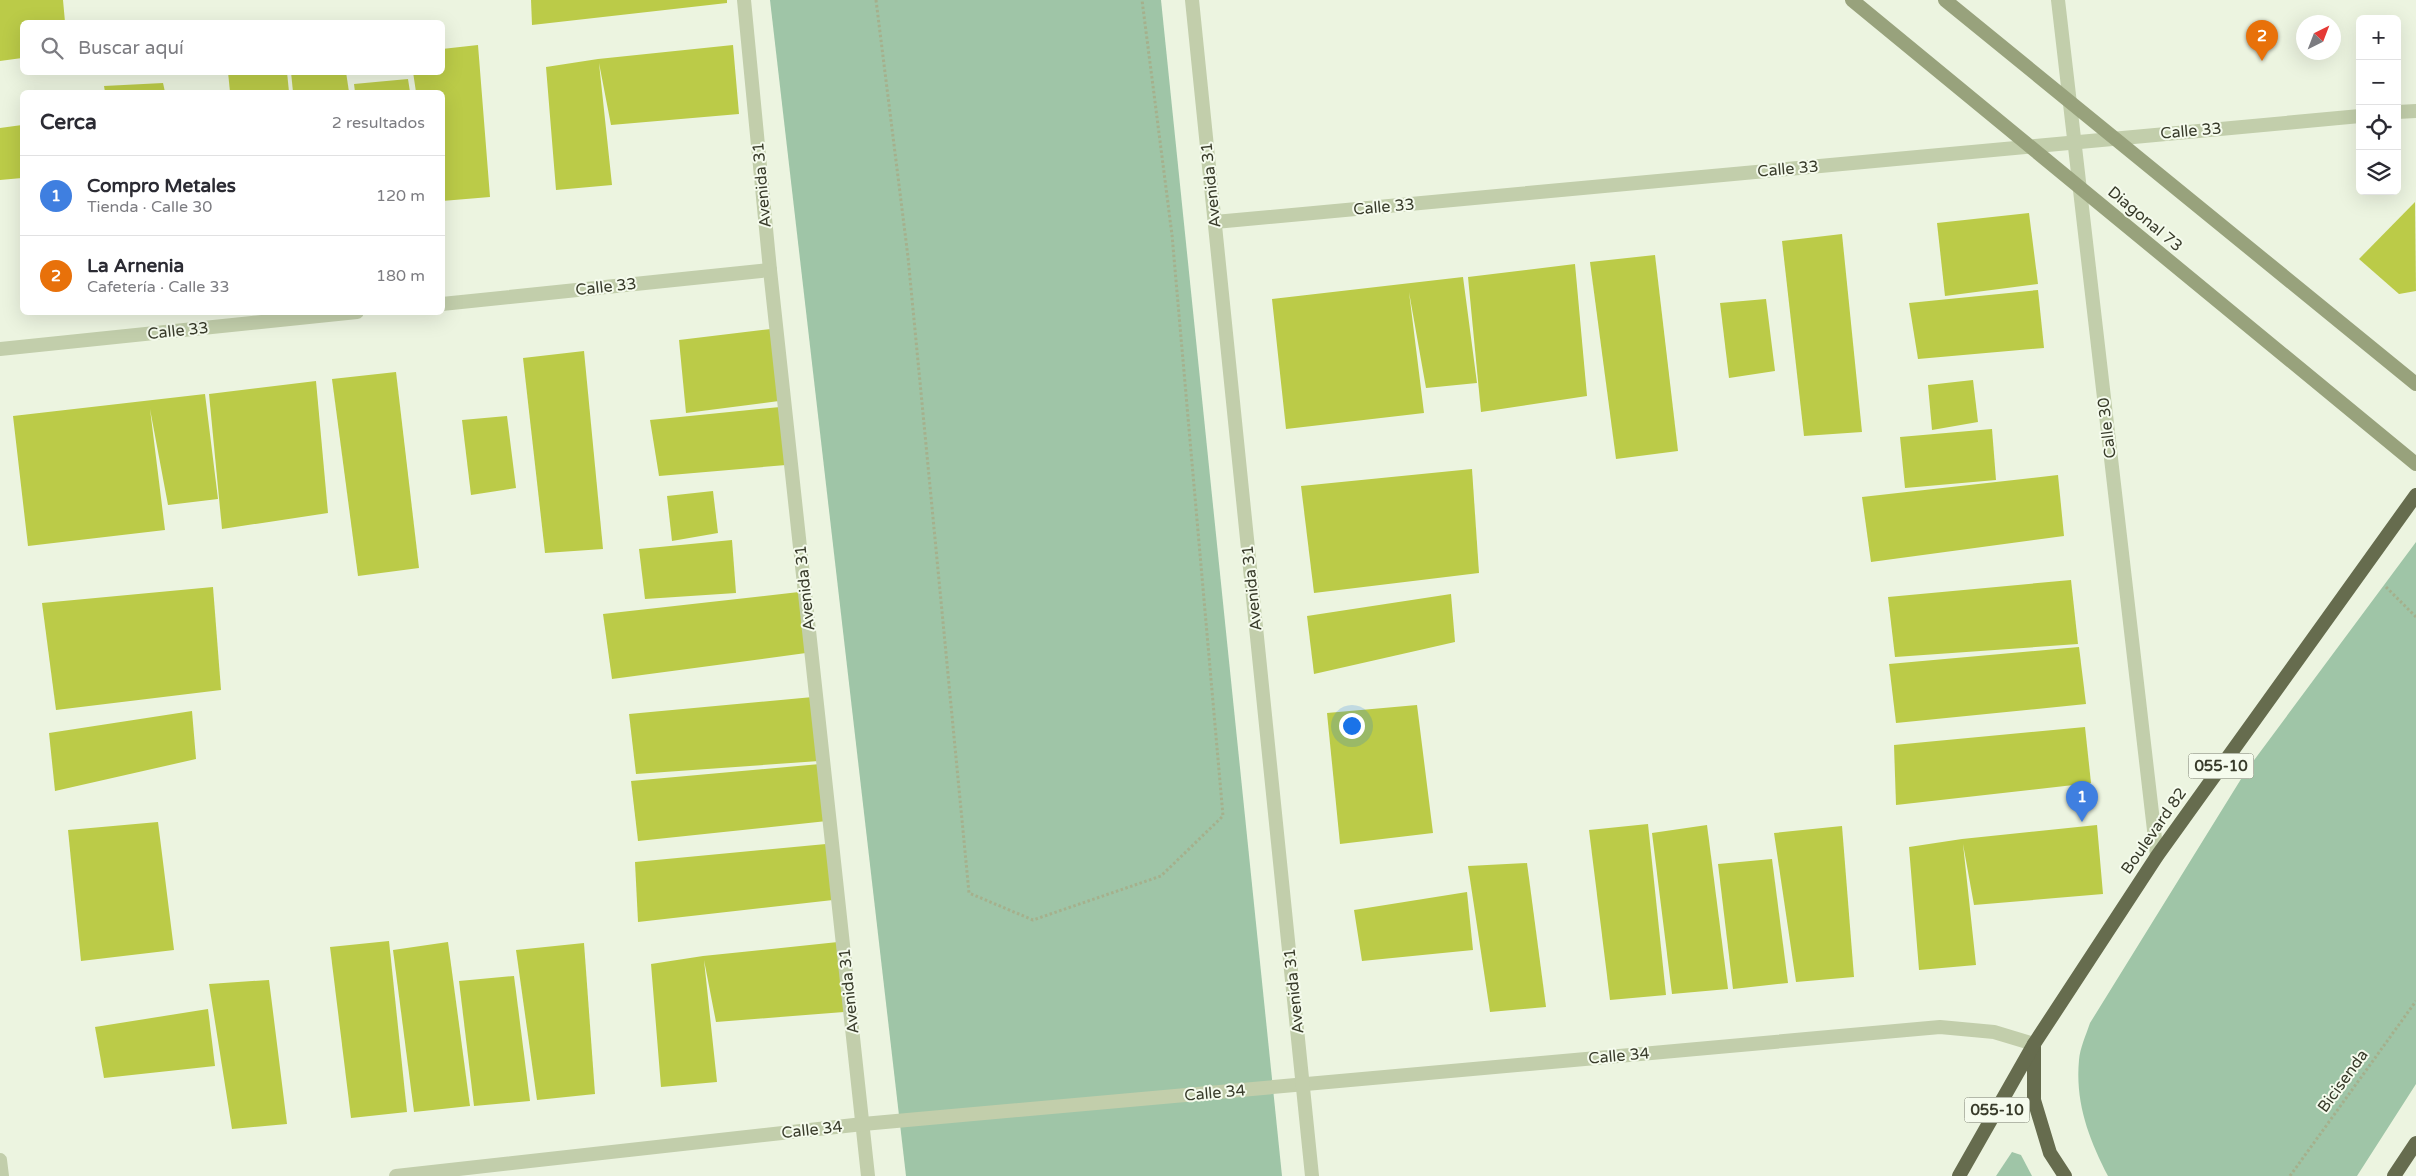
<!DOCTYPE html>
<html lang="es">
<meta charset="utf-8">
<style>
body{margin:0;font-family:"Varela Round",sans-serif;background:#f2f2f3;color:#2b2b33}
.controls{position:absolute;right:15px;top:15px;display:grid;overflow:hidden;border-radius:8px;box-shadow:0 5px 20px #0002}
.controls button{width:45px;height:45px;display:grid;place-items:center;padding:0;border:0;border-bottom:1px solid #e1e1e2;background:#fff;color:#2b2b33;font:25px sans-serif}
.compass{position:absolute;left:2296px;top:15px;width:45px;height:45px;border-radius:50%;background:#fff;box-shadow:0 5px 20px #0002;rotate:42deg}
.you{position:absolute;left:1351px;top:725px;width:18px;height:18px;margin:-12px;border:4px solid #fff;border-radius:50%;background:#1a73e8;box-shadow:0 0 0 8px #1a73e833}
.badge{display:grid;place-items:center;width:32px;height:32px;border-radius:50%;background:#1d215f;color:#fff;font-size:16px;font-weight:700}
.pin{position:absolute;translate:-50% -41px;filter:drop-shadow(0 1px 2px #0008)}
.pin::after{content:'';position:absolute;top:26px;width:18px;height:15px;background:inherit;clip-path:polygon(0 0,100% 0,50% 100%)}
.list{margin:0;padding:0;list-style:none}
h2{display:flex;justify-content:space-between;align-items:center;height:65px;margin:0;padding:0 20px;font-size:21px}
h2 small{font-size:16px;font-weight:400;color:#7c7c81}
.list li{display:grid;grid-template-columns:32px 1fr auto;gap:15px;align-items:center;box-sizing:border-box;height:80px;padding:0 20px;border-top:1px solid #e1e1e2}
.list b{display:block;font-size:19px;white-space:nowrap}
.list p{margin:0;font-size:16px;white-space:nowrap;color:#7c7c81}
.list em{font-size:16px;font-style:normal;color:#7c7c81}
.icon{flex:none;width:28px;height:28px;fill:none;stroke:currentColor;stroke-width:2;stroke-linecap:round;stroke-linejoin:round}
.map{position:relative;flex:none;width:2416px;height:1176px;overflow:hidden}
.search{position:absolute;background:#fff;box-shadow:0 5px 20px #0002;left:20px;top:20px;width:425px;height:55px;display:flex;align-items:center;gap:12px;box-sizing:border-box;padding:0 18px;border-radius:8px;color:#7c7c81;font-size:19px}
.panel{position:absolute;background:#fff;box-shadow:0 5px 20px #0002;left:20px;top:90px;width:425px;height:225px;border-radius:8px}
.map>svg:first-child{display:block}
</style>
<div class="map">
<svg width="2416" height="1176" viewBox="0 0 2416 1176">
<rect width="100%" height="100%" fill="#ecf4e0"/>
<g fill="#9fc5a7">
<polygon points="770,0 1161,0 1282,1176 906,1176"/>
<path d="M2416,542v542l-59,92h-249c-19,-37 -33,-73 -29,-116 1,-12 7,-25 11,-37l156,-252z"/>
<polygon points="2012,1152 2021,1155 2032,1176 1996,1176"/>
</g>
<g fill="#bbcb48">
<polygon points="0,0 63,0 65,22 22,22 22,58 0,61"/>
<polygon points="531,0 727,0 727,3 532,25"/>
<polygon points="478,45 490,197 442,201 442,92 416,92 413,72 442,72 442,49"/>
<polygon points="733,45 739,114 611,125 599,63 612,185 556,190 546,67 598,59"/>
<polygon points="228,72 287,72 289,92 230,92"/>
<polygon points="291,72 346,72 349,92 293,92"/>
<polygon points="408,79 410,92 355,92 354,84"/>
<polygon points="163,83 165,92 105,92 104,86"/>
<polygon points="22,125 22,178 0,180 0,128"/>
<polygon points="2415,202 2416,291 2399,294 2359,259"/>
<polygon points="2029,213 2038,284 1945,296 1937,223"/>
<polygon points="1842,234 1862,432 1804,436 1782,241"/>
<polygon points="1655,255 1678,451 1616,459 1590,262"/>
<polygon points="1575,264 1587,396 1481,412 1468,277"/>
<polygon points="1463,277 1477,383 1426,388 1409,292 1424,413 1286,429 1272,299"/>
<polygon points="2038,290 2044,348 1918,359 1909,303"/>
<polygon points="1766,299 1775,371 1729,378 1720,303"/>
<polygon points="771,329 779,401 686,413 679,340"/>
<polygon points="584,351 603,549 545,553 523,358"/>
<polygon points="396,372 419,568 358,576 332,379"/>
<polygon points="1973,380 1978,422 1932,430 1928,385"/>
<polygon points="316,381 328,513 222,529 209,394"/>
<polygon points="205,394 218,499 168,505 150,409 165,530 28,546 13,416"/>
<polygon points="780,407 786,465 659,476 650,420"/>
<polygon points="507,416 516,488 471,495 462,420"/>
<polygon points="1992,429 1996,480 1905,488 1900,437"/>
<polygon points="1472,469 1479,573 1314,593 1301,486"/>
<polygon points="2058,475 2064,536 1871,562 1862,497"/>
<polygon points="713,491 718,533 672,541 667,496"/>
<polygon points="732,540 736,593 645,599 639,549"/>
<polygon points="2071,580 2078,644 1895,657 1888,597"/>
<polygon points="213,587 221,690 56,710 42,603"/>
<polygon points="799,592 806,653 612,679 603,614"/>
<polygon points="1451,594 1455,642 1314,674 1307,616"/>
<polygon points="2079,647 2086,704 1896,723 1889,664"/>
<polygon points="813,697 819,761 636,774 629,714"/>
<polygon points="1417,705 1433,833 1340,844 1327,713"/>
<polygon points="192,711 196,759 55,791 49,733"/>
<polygon points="2085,727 2091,783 1896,805 1894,745"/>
<polygon points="820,764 827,821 638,841 631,781"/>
<polygon points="158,822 174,950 81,961 68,830"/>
<polygon points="1648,824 1666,995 1610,1000 1589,830"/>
<polygon points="1707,825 1728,989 1672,994 1652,833"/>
<polygon points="2097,825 2103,894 1974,905 1963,844 1976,965 1919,970 1909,847 1962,839"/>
<polygon points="1842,826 1854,977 1796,982 1774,833"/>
<polygon points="826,844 833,900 638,922 635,862"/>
<polygon points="1772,859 1788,983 1733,989 1718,864"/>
<polygon points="1527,863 1546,1007 1490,1012 1468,866"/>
<polygon points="1467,892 1473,950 1362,961 1354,910"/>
<polygon points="389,941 407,1112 351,1118 330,947"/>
<polygon points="448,942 470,1106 414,1112 393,950"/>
<polygon points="838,942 844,1012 716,1022 704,960 717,1082 661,1087 651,964 703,956"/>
<polygon points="584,943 595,1094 537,1100 516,950"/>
<polygon points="514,976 530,1101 474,1106 459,981"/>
<polygon points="269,980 287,1124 232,1129 209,984"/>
<polygon points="208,1009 215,1066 104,1078 95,1027"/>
</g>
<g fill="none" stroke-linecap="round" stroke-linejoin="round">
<g stroke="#a5b08c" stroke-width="3" stroke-dasharray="2.5 2.5" stroke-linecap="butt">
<polyline points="876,0 908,257 969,893 1033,920 1161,876 1223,816 1172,235 1142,0"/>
<polyline points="2386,587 2416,617"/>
<polyline points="2290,1176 2416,1001"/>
</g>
<g stroke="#c2ceab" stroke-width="14">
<polyline points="744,0 770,270 868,1176"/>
<polyline points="2058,0 2157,856"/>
<polyline points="2397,112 2416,111"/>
<polyline points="1215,222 2360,116"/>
<polyline points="442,304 770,270"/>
<polyline points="0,349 357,312"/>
<polyline points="0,1160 2,1176"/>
<polyline points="396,1176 863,1124 1940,1027 1994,1032 2034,1044"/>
</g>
<polyline stroke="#c2ceab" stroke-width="14" points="1192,0 1312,1176"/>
<g stroke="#98a27c" stroke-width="14">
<polyline points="1852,0 2416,464"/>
<polyline points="1945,0 2416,384"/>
</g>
<g stroke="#666c4e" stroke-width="14">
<polyline points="2034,1044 2034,1100 2050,1153 2065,1176"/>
<polyline points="1959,1176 2034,1044 2157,856 2416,495"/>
<polyline points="2394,1176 2416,1143"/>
</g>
</g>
<g text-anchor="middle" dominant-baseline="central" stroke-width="4" stroke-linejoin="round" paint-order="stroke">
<g fill="#f5fbed" stroke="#717564" stroke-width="1">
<rect x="2188.5" y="753.5" width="65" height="25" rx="4"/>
<rect x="1964.5" y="1097.5" width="65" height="25" rx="4"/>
</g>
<g font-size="15" font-weight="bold" fill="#383b2a">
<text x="2221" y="766">055-10</text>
<text x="1997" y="1110">055-10</text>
</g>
<g font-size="16" fill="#383b2a" stroke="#f5fbed">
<text transform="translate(2191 131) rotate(-5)">Calle 33</text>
<text transform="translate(1788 169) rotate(-5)">Calle 33</text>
<text transform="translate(762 185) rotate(-95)">Avenida 31</text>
<text transform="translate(1211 185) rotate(-96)">Avenida 31</text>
<text transform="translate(1384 207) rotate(-5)">Calle 33</text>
<text transform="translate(2145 219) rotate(40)">Diagonal 73</text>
<text transform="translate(606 287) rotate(-6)">Calle 33</text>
<text transform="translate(178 331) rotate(-6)">Calle 33</text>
<text transform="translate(2107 428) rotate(-97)">Calle 30</text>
<text transform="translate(805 588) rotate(-96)">Avenida 31</text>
<text transform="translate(1252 588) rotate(-96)">Avenida 31</text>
<text transform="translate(2154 831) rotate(-55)">Boulevard 82</text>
<text transform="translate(849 991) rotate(-96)">Avenida 31</text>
<text transform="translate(1294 991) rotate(-96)">Avenida 31</text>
<text transform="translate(1619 1056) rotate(-5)">Calle 34</text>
<text transform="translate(2343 1081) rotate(-54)">Bicisenda</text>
<text transform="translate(1215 1093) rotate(-5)">Calle 34</text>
<text transform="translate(812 1130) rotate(-6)">Calle 34</text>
</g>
</g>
</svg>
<div class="controls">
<button>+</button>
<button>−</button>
<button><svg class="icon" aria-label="locate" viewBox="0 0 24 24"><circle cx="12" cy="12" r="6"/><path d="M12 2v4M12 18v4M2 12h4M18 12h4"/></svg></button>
<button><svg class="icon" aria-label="layers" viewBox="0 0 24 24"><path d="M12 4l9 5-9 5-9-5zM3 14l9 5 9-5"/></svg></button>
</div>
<svg class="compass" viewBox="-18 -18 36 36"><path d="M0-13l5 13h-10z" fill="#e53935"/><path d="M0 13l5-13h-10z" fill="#7c7c81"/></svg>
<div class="you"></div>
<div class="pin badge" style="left:2082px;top:822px;background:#3f7fe0">1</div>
<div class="pin badge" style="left:2262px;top:61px;background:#e8710a">2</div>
<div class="search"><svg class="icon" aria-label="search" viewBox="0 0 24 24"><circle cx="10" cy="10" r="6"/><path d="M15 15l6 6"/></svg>Buscar aquí</div>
<section class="panel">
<h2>Cerca<small>2 resultados</small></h2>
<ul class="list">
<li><span class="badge" style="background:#3f7fe0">1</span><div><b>Compro Metales</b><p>Tienda · Calle 30</p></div><em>120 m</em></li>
<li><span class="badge" style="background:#e8710a">2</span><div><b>La Arnenia</b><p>Cafetería · Calle 33</p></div><em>180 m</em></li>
</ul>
</section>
</div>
